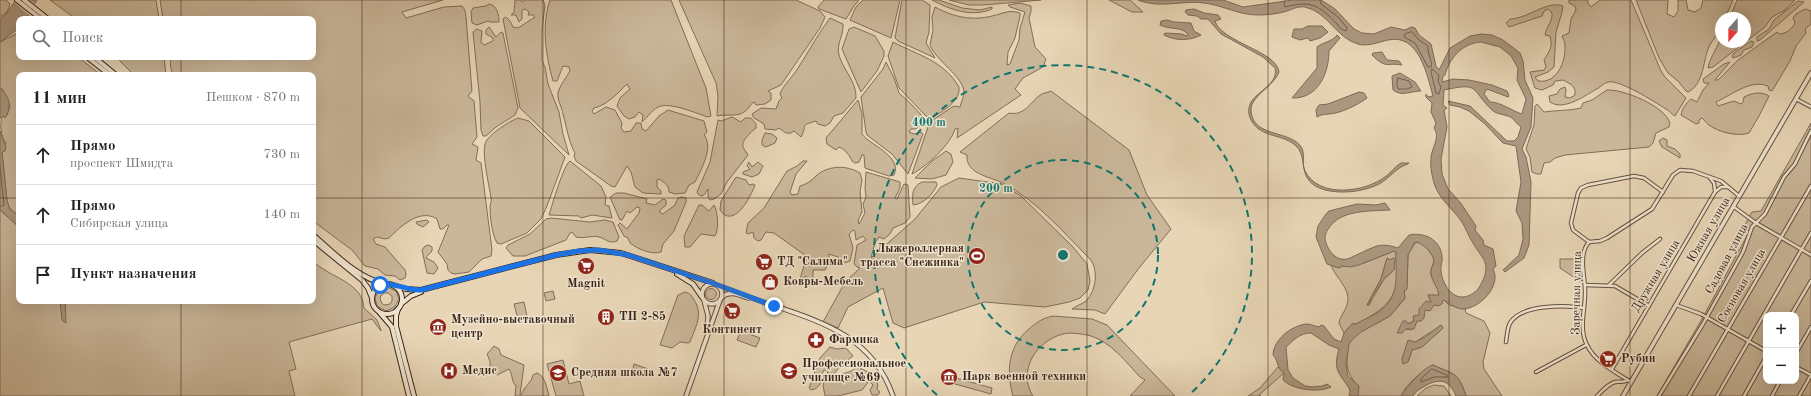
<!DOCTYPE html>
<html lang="ru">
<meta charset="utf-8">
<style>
body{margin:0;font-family:"Old Standard TT",serif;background:#f6f6f6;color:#222}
.controls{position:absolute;right:12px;bottom:12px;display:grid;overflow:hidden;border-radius:8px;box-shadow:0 4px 16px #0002}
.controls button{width:36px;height:36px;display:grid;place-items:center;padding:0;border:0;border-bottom:1px solid #e0e0e0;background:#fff;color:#222;font:20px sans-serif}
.compass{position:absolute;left:1715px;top:12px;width:36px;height:36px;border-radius:50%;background:#fff;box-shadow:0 4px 16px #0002;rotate:201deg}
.stop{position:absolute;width:12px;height:12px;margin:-9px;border:3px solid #1a73e8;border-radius:50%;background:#fff}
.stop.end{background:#1a73e8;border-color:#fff;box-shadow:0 1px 4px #0008}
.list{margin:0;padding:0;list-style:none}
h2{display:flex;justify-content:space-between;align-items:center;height:52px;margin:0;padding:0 16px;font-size:17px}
h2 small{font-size:13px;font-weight:400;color:#767676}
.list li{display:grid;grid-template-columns:26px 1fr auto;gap:12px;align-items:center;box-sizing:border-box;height:60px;padding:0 16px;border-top:1px solid #e0e0e0}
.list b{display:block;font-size:15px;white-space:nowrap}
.list p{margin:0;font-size:13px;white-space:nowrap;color:#767676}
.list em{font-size:13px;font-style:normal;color:#767676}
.icon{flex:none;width:22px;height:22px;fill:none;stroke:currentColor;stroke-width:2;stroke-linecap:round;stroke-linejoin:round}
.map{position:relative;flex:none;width:1811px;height:396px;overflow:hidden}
.search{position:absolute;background:#fff;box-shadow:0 4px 16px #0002;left:16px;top:16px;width:300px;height:44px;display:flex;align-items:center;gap:10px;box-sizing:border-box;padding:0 14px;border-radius:8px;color:#767676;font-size:15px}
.panel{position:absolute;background:#fff;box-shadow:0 4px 16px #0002;left:16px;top:72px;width:300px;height:232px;border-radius:8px}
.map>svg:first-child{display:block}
</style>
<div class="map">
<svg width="1811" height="396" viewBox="0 0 1811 396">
<rect width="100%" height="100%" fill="#e7d5b5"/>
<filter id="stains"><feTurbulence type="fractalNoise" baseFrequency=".005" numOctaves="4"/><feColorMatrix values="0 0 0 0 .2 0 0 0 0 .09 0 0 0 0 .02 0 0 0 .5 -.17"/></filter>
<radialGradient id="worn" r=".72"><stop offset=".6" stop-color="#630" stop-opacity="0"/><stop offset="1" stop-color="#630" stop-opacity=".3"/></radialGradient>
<g fill="#cab79a" stroke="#826d59" fill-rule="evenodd">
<polygon points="0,0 6,0 10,4 7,12 0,17"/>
<polygon points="50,0 156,0 159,19 76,19"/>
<path d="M160,0h283l-41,12 4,6 38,-11 18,-1 3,4 1,7 6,74 -4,5 6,5 3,36 -5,7 6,3 -2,13 5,3 11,87 -1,6 -9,3 -13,13 -14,2 -4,-1 -3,-3 -1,-6 -9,-12 11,-27h-2l-4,4h-3l-3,-10c-17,-11 -36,7 -48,19l-4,1 -8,-2 -4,2 3,5 9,3 20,23 1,4 -1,4 -5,2 -5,-4 -10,-1 -7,-6 -13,-3 -13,-16 -39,-29v-146h-140c-2,-6 -4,-12 -1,-18h141v-38h-150z"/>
<polygon points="515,0 522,0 522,2 526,0 543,0 545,5 542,30 542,61 545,67 548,84 559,112 563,134 569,155 520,108 503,19 506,17 510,21 513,27 518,28 535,17 533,15 528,15 529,12 525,9 522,10 522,19 519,22 516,15 511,15 514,12"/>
<path d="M550,0h121l35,88 5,28 -4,1c-10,-4 -36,-14 -46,-11 -8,2 -13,11 -19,16l1,-7 -4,-3 -4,5 -6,2 -5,-3 -7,-10 3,-8 10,-9 -3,-5c-8,8 -21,22 -33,24l-2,3 2,3 12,-7 9,3 7,13 -1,5 3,4 7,-1 5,-8h5l1,6 4,2 13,-15 9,-6 36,11 3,11 -3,3c10,12 -3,35 -9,47l-6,3 -4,8 -10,1 -6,-2c0,-7 -4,-9 -10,-13l-2,1v7l4,4v3l-18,-1 -8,-6 -4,-15 -4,-6 -12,21 -4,-1 -35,-25 -2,-5 1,-3c-7,-13 -8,-25 -12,-39 -1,-7 -6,-14 -5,-21 2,-8 8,-15 12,-22l-1,-4 -6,-1 -6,15h-4c-7,-25 -12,-55 -3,-81z"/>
<path d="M679,0h117l24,11 5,6 -5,11 -39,57 -13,6 3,2v7l-6,4 -9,1 -2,-3c-5,3 -5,7 -10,10 -6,5 -19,2 -27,4l1,-20 -2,-13z"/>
<polygon points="824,0 859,0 854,6 846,19 819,9 818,7"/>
<polygon points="863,0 900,0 891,38 850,20 856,7"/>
<polygon points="902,0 922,0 930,5 929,32 926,43 935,58 898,41 895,38"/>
<path d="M932,0h7l23,8 18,2 12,-3v2c-21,9 -43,0 -60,-9z"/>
<polygon points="949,0 1041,0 983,5 969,5"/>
<polygon points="1109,0 1130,0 1143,12 1132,12"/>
<path d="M1569,0h19v3l3,4 9,-7h31l30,71 4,6 21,21 -11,18c-4,-2 -5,-5 -9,-7 -11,-7 -47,-30 -58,-27 -5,1 -8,6 -13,8 -12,7 -32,21 -45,12l-1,-6 8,-2 3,-5 5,-2 1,3 -1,7 5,1 5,-3c1,-10 -5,-11 -12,-15l-8,1 -2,4 -11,5 -7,-2 -5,-16 14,-2 2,-3 -2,-7c6,-10 9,-13 6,-24l-5,-1c1,-9 8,-13 7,-22l-4,-4 -4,2 -2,5 -33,11 -3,-4 4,-4c17,0 37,-19 53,-13l-1,6 -6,20 -2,35 -6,5 -13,5 3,4c19,3 28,-19 27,-36 0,-3 -2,-6 -3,-9l7,-3 2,-14 5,-9 -1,-4 -6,-3z"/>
<path d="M1636,0h32l-1,14 7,3 4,-6v-11h8l2,10 7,2 6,-4 2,-8h30l-8,18h-4c0,18 -7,17 -13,31 -5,14 -5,36 -20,43l-2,-1 -8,-10 -10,-8 -9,-15z"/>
<path d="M1737,0h58l-10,10 -13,7 -7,10 -52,40 -5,1c2,-12 11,-21 13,-32v6h24v-24h-15z"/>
<polygon points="1798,1 1804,2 1760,40 1757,41 1757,37 1769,29 1774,20"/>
<path d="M1020,3l11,3v5l-2,7 6,29 11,12 -3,8 -20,11 -8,11 6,6 -64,43 1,-10 -3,1c-4,15 -29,38 -43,45l16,-47 5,-7 19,-13 3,-1 5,1c1,-5 4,-10 4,-15 -1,-16 -28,-31 -34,-47l3,-15 -1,-13 3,-10c18,10 37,14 57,9 10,-2 17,-7 28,-3v3l-5,22 -7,14 -1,13 3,-1 9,-24 1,-12 5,-16 -15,-5 -2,-2z"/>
<path d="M489,4c8,1 10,11 10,18h-9l-2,-1 -11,4 -5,-2 -1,-11 2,-4 13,-2z"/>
<path d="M1805,9l6,2v13l-6,5 1,4 -10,13 -6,15 -18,30 -3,-1 -1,-4c-18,-7 -36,9 -52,16l2,4 16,-5 7,3 2,-2 1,-5c8,-4 17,-6 25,-1l-10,20 -10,17c-11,4 -31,-1 -40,-8 -3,-2 -4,-5 -7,-7l-3,2v3l-3,1 -15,-9c1,-6 5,-12 10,-16l6,3 6,-12 6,-7h-5l-1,-4 21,-15 6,-2 -15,18h3l20,-20 39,-28 2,2c7,0 13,-5 16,-11l-2,-5 3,-4z"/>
<path d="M830,18l13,6c1,11 -7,20 -4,31 4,15 18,27 17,43l-13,15 -9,3 -4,7 -5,3 -7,-2 -2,-3c-17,5 -8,3 -15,16l-7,-6 -3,2h-5l-7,-5 -3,2 -11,-1 -1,-5 -10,-6 -2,-4 9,-6 15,1 3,-8 3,-3 -2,-4c3,-9 13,-17 18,-26 11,-17 20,-34 32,-50z"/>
<polygon points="489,27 496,37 501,32 503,33 518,108 515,115 496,127 486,136 483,136 481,130 480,102 473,32 477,29 482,31 481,42 484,45 493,41 493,38 486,34 486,30"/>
<polygon points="854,27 875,36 884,51 884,56 877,71 861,92 842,49 849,29"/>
<path d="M19,30v27h59l23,18h-82v141l-9,-7 -3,-8 -5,-50 4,-8c-6,-7 -6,-19 -4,-27l5,-1 3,-9 -7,-16 -3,-2v-46l16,-8z"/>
<polygon points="1751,41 1754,42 1752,47 1744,50 1741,55 1733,58 1732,56 1734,53"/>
<path d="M893,42c25,13 51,19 66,45 2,14 -16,24 -27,31l-6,-2 -27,-28 -11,-32z"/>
<polygon points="116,57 164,57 166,75 134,75"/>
<polygon points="886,62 894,78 899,93 910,103 926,120 924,124 915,129 911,129 909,132 914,134 921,132 923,134 908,174 892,154 867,135 866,132 861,97 883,69"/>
<path d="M1607,90c16,-1 58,16 63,33l-1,4 -13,6 -3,10 -4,4 -84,8 -10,3 -5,4 -6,1 -3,11h-4l-5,-2 -2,-15 -4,-8 8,-24 1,-19 2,-2 7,8c12,-2 25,-1 37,-4l2,-5 9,-3z"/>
<path d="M1051,91l78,59 18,45 24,34 -32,39 -34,46 -10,-4 -23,-1c4,-3 10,-5 14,-8 10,-10 13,-31 4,-42 -26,-26 -52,-57 -85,-75 -12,-7 -40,-9 -38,-29l-7,-3 49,-39c15,3 20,-9 30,-17 3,-3 8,-3 12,-5z"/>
<path d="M858,100l4,14v20c6,10 41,22 32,41l-5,1 -24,-8 -1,-13h-2l-3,7 -4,1 -3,-2c-3,-6 -6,-11 -13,-14l-3,3 -9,-6 -1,-6z"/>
<path d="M732,117l9,5 4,-4h6l5,6v4c-5,4 -17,14 -12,21 1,2 3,4 4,6l-21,27 -6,12 -7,5 -4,1 -2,-3v-8l-4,6 -3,1 -3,-2 -1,-2 13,-30 8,-42 3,1z"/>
<path d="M518,118l11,3 36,36 -18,49 -6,13 -14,14 -26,11 -4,-1c-5,-9 -7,-26 -7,-36 0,-3 2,-6 1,-9 -2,-13 -9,-43 -6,-54 2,-9 25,-23 33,-26z"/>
<path d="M1811,123v273h-154l45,-77 47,-87 -4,-7 7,-13 9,-1zM1766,315h30v66h-30z"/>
<polygon points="765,133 772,134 777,138 775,143 766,147 762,145 762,140"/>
<polygon points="1663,138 1667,140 1667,146 1675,149 1680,154 1680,158 1662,147 1659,141"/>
<polygon points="946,151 951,154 953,162 946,175 932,179 915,178 932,161"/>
<path d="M570,161l31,25 5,11 -1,8 4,1 3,12 -20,-3 -11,3 -2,-2 -30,-1c3,-10 15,-51 21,-54z"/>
<path d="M803,161h4l-11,13 -6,18 2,3 6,-1 2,-8c7,-2 11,-5 16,-10 12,-11 31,-11 44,-3l2,7 -2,12 2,20 -4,8 1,4 6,-11 -2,-9 3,-7 -1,-9 1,-16 34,10v6l-5,10 2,1 7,-15 4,1 2,32 -5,6 -12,5 -3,6 -6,5 -5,-2 -4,6 -4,15 44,-39 26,-32 18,-9 43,6 19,12 52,51 14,17 3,17 -2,9 -8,8 -11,4 -24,5 -61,-5 -80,26 -11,-5 -10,-35 -35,19 -10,21 -15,-6 22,-40 15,-14 -3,-1 -3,-3 3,-19 9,-5 -3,-4 -7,4 -1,-9 -2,-1 -4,4 4,14 -3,13 -6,2 -6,-6 -9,-3v7l-4,9h-12v10l-4,3 -2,-2v-4l-2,-1 -3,5 -2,-2 6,-20v-3l-4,-3 -28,-20 -8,-1 -5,8 -3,1 -4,-3 -1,-6 -5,2 -2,-1 2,-10 16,-15 23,-37 10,-5z"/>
<polygon points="749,162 752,167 758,162 763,166 759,174 752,177 743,174 743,172 750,169 747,166"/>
<path d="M736,177l10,3 3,5 4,-1 2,1c-4,11 -21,45 -35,25l1,-9z"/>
<path d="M922,182h14l1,3c-4,9 -13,19 -24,20 -1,-11 -1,-18 9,-23z"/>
<path d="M616,193h8l23,6 -1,4 9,2 8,-6 3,1v5l-7,6 4,3 12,-9 3,-7 4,-1 4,1v4l-12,29 -11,13 -2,8c-10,3 -23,-3 -31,-9l-2,-5 -4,-2 -6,-11 2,-2 7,6 12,-16 1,-5 -3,-1 -7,6 -3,-2 -5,9h-2l-10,-23z"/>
<path d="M699,205h3l7,6 5,-6c4,6 5,25 1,31l-14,-2 -11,13h-5l-1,-11z"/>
<path d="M0,210c7,6 12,11 19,17v74h41l5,21v-21h248v-40c15,16 50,21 51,47l13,12 4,10v1l-9,-12 -83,23 7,27 -7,2 6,25h-295z"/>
<path d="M551,218l39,4 15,-2 8,2 6,15 -2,4c-8,3 -11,-2 -18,-4 -7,-2 -15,2 -23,0l-4,-5 -2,1 -4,7 -41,16h-12l-7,-8 2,-3 22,-11 16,-15z"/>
<polygon points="427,220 429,222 423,227 417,224 416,222"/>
<path d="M1420,242l4,3 9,11 1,5 -3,9v5l7,14 1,7 -11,-1 3,7c-8,9 -16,22 -29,23l-3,3 12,2 14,-20 18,-11 6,6 16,4 1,4 18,8 6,12 -7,29 1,7 18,27h-36c-7,-23 -13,-22 -33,-31 -11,6 -27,19 -32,31h-43c1,-14 -12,-20 -11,-34 0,-6 0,-15 3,-21 7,-9 22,-15 31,-20 9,-4 18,-15 24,-23l-1,-6 3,-6 1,-31 7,-12zM1441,325l2,3 -21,19 -10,3 -4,12 -6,-3c7,-17 25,-23 39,-34z"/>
<path d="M429,245l3,2c1,7 -4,6 -6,11l8,4 4,6 -4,6 -7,-1 -5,-23 3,-4z"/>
<path d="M1394,251l2,1c0,7 2,15 2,22 -2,29 -19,38 -42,50h-4l-8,9 -5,-10c1,-7 6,-11 8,-18 5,-16 -11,-26 -16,-40l8,3 3,-2 22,-3zM1387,258l3,2 1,13 -7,6 -15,26h-2l14,-26z"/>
<polygon points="1560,259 1579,259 1582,266 1581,282 1560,268"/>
<path d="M387,287l9,4 3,8 -4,8 -9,4 -9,-5 -2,-8 4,-9zM388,293l4,3v5l-2,3 -6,1 -3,-3 -1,-5 4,-4z"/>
<circle cx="711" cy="294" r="5.5"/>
<polygon points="553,291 555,299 546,301 544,293"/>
<path d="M685,292c5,1 7,4 9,8 10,14 1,28 -4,42l-2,1 -8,-1 -8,6 -12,-3 18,-50z"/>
<polygon points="524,302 528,321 519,323 514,304"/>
<path d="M1053,316l39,3 15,6 68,71h-45l15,-16 -5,-3c-15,-16 -28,-34 -49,-41 -8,-2 -20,-4 -28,-2 -27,7 -46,37 -30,62h-20c-7,-25 -5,-50 16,-67 8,-7 14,-11 24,-13z"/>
<polygon points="741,331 760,338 756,347 737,340"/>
<path d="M494,346l5,3 2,6 23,10 -4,30 2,-1c2,-8 9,-10 11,-19l4,-2c8,3 10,15 12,23h-34l1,-10c-5,-5 -3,-11 -7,-17l-12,6 -7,-4v-10l-3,-7z"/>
<path d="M830,347l7,2 9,-1 7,8 -10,8 -5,2v3l-7,8v4l10,-3 1,-4c7,-2 14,-3 16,-11h3l1,2 -2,3 8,4 10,12 -1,5 3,3 -2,3h-6l-2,-5 3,-5 -4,-4 -7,9 -24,6h-13l-2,-11 5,-13 -3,-2 -2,1c-1,8 -2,18 -12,19l-2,-2 11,-30z"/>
<polygon points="563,360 569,384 580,381 584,396 556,396 547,364"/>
<polygon points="634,364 648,369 645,377 632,372"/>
<polygon points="1278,367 1284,373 1259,395 1261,396 1248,396 1260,388"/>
<polygon points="956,378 992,388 991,394 955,384"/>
<polygon points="1434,385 1444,386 1451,396 1417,396 1426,388"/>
</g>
<g fill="#ac9880" stroke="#7e6956" fill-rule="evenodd">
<polygon points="16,0 37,0 26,19 19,19 19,28 0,42 0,19 6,14"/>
<path d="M1138,0h85l20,7 50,-7h28l14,9 19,20 8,4 12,1 17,-7 14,3 6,-3 4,1 4,7 12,9 5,22 3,4 11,-22 20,-12 11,-2 11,1 11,5 12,9 5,4 3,8 2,19 8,18 -2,29 -9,22 4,8 5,25 -2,63 -5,13 -19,14 -2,-2 16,-15 4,-16 -1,-16 -6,-12 5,-29 -5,-36 -13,-3 -18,-19 -16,-13 -9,-4 -10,-2 -2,-4 22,5 37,35h7l4,-4 3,-10c-4,-3 -6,-6 -9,-9 -6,-4 -15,-3 -20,-8 -22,-21 -11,-28 -48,-20l-1,15 4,3 -3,2 3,17 -6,32 1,15 6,15 12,13 16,24 -1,4 8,10 1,5 9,4 3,17 -3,3c9,17 -14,40 -30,40 -8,0 -14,-7 -20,-9l-1,4 -4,2 -4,-1 -4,6 -5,-1 -1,8 -3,3h-4l-3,8h-8l-4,4h-5l6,-12h3l2,3 6,-3 -1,-5 6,-1v-6l7,-8 5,1 -3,-7h11c-1,-8 -7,-13 -8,-21 -1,-5 2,-8 3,-12 1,-7 -12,-20 -19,-20l-7,13 -1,34 -3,2 1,7 -15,18 -29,16 -8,7 -4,5 -3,20 2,12 11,10 -1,10h-9l1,-4 -1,-4c-11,-16 -16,-19 -10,-39l-10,-4 -18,-12c-12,0 -18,8 -25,14l2,23 5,8 12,8 7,1 10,-1 5,-2 4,3c-12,6 -38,3 -48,-7l1,-7c-8,-5 -5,-12 -11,-18 1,-16 18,-29 33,-31 5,0 8,2 13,3l2,-2 3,1 10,13 7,3 3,-9 8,-9h4c8,-5 18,-8 25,-14 20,-15 14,-37 15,-58l-2,-1 -35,14 -9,2 -8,-1 -3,2 -12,-4 -11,-27 2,-11 8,-12 3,-3 28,-7 19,1 9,-2 5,7c-18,1 -42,0 -56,12 -4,4 -9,10 -9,16 1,11 12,26 25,20 9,-4 18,-9 27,-12 7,-2 15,0 21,2l11,-13c15,-3 31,4 33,21 1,6 -2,10 -1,15 1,11 9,26 21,26 7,0 12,-4 16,-8 3,-4 5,-9 7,-14 4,-15 -5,-19 -12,-32 -4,-6 -7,-14 -11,-21 -9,-13 -24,-24 -28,-39 -2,-7 -4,-17 -3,-24 0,-11 10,-21 3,-31l2,-5 -5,-11 1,-9 -6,-6v-3l2,3 5,-1c-6,-21 -14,-63 -45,-56 -9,2 -21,7 -30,4 -22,-6 -30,-32 -53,-37 -7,-1 -12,2 -18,4 -9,3 -21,4 -30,4 -18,0 -35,-10 -53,-12 -23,-3 -43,6 -66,-3zM1481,42l19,5 11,9 7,12 -1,12 9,19 -4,15c-10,-3 -21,-12 -32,-12l-6,-8 3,-5 21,8 1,-1 -2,-5 -15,-6 -23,-5 -16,-1 -11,3 1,-6 2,-1c4,-16 17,-32 36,-33z"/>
<path d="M1194,9l10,4 14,2 3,4 -6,2c6,21 62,30 64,51 -5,14 -29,25 -28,38 1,24 28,21 44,31 14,9 5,19 10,30 14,28 60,21 80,6 6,-4 9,-10 16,-14h8c-2,2 -5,2 -8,4 -8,5 -15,14 -24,18 -15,7 -36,9 -52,5 -30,-9 -16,-30 -28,-43 -13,-14 -36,-8 -46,-27 -3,-6 -3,-12 0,-18 7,-11 28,-19 24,-34l-12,-11 -42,-23 -13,-15h-7l-4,-3 -9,-1 -3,-3 1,-2z"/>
<path d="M1167,20l7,2 17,1 3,8 7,4c-11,6 -26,6 -37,0l1,-2 17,1 5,2 1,-2c-8,-8 -18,-4 -28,-9l1,-4z"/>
<polygon points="1308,26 1322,26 1328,32 1320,38 1310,41 1308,38 1300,40 1292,37 1294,29 1302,29"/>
<path d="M1337,35l3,3 -11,13c0,22 -11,48 -37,47l25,-30v-21c6,-5 15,-5 20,-12z"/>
<path d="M1382,52l5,8 12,1 3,4c-15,-3 -15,5 -30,-10l1,-2z"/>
<path d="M1400,73l15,9 6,9c-10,0 -19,6 -28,-1l-1,-14z"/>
<path d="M0,88c10,9 12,19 5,30l-1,-2 -4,2z"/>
<path d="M1359,92l5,1 3,5c-10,7 -25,15 -38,16 -5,1 -7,0 -12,3l-1,-7 3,-5 9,-1z"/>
<path d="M0,131l6,16 -1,4 -3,1 5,49 3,8 9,7v11c-7,-6 -12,-11 -19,-17z"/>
<polygon points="1387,258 1390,260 1393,258 1395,259 1394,270 1384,279 1372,297 1369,305 1367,305 1381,279"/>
<polygon points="60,301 65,301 66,323 62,320"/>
<polygon points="1441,325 1443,328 1422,347 1412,350 1408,362 1403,364 1402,359 1408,340 1415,342 1425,337"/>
<path d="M1433,365c21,10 25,6 33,31h-10c-7,-17 -17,-18 -31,-10 -5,3 -9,5 -12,10h-12c4,-7 24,-30 32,-31z"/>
</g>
<polygon fill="#e7d5b5" points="14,0 30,0 36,5 30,16 13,1"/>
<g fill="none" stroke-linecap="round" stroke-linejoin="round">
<g stroke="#735e4c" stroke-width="1">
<path d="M1285,0l-1,5 1,2c26,-7 34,-2 52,17 3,4 5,6 9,7l1,-3 -9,-11 -17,-13 -1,-4"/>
<path d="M1412,32l7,8 9,6c-1,8 5,15 3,21h-3l-13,-24 -11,-6 1,-3z"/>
<polygon points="1432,69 1439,75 1438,81 1441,87 1439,94 1436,93 1431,72"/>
<polygon points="1398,78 1409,81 1412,87 1407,89 1398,89 1397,85"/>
<polyline points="0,166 4,205 0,207"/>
<polygon points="1432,369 1447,375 1448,377 1434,377 1421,382 1421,379"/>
</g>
<g stroke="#65503f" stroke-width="4.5">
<g id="minor">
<polyline points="1796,99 1811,107"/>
<polyline points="1710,178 1714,183 1715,191"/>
<polyline points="1734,207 1756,223 1811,255"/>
<polyline points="1589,242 1600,241 1607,238 1652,209 1673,175 1680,170 1693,171 1721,181 1739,196"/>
<path d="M1589,242c-11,12 -4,34 -4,48 1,18 -7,38 2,55 7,16 29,28 44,37"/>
<polyline points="1589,242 1573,230 1571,223 1578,193 1581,188 1588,185 1634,176 1644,178 1663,192"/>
<polyline points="1585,285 1615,286 1649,306"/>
<polyline points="1609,285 1642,253 1660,239"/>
<polyline points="1676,305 1701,314 1766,351"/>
<polyline points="1791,315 1811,281"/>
<path d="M1506,342c1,-6 1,-13 4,-19 11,-19 56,-18 74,-15"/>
<polyline points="1796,353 1811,327"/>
<polyline points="1796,367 1811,375"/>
<polyline points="1612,369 1715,192 1721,187 1728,187"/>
<polyline points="1536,372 1586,345"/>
<path d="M1597,396c5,-5 11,-12 18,-14 5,-1 8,1 13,-2"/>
<polyline points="1659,396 1703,324 1743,252 1752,227 1765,214 1784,177 1795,164 1811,131"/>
<polyline points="1689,396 1811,186"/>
<polyline points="1717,396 1811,233"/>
<polyline points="1744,396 1766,357"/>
<polyline points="1772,396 1780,381"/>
<polyline points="1799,396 1811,375"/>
</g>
</g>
<g stroke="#65503f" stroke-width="5.5">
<g id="tertiary">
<circle cx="712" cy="294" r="10"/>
<path d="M717,285c17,6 34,13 52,19 53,18 103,32 124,92"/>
<path d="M722,297c8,-7 17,-2 26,1"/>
<polyline points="704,300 708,316 707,329"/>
<polyline points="686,396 720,300"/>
<polyline points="1623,396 1811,73"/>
</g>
</g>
<g stroke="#3a2318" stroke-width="6">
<g id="secondary">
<polyline points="17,0 41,19"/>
<polyline points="24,0 48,19"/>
<polyline points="87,57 110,75"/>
<polyline points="94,57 116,75"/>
<path d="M313,235c19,16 46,45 71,48"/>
<polyline points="313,240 362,280 368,288 372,298"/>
<polyline points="677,274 693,284 702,297"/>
<circle cx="387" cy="299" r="15"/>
<polyline points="393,285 406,289 421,290 556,255 590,250 621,253 713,283"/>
<polyline points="401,304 411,296 421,292"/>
<polyline points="398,309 396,316 396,326 414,396"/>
<polyline points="380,313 392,327 409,396"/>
</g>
</g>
<use href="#minor" stroke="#efe4cf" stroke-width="2.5"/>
<use href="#tertiary" stroke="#efe4cf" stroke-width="3.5"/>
<use href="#secondary" stroke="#efe4cf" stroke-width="4"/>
</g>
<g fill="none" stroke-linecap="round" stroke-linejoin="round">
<path stroke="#1a73e8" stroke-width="5" d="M380,285c12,-4 27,6 41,5l135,-35 23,-4 20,-1 29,5 87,29 59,22"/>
</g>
<path fill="none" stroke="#3a2318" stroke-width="1" stroke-opacity="0.55" d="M181,0v19M362,0v396M543,0v396M724,0v396M906,0v396M1087,0v396M1268,0v396M1449,0v396M1630,0v396M181,57v18M0,198h19M313,198h1498M181,301v95"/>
<g fill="none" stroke="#0f766e" stroke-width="2" stroke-dasharray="7 5">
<circle cx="1063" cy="255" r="95"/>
<path d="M937 395A189 189 0 1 1 1189 395"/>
</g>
<defs>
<g id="stadium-disc" transform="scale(0.9)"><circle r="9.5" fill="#8f2418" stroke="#efe4cf"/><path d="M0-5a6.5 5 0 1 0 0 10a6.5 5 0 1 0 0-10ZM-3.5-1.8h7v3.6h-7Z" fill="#fff"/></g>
<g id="supermarket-disc" transform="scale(0.9)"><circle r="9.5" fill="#8f2418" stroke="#efe4cf"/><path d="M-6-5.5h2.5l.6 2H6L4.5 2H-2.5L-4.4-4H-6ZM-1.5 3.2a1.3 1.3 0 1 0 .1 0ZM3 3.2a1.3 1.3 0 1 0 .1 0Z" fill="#fff"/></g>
<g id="shop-disc" transform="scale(0.9)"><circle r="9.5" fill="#8f2418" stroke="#efe4cf"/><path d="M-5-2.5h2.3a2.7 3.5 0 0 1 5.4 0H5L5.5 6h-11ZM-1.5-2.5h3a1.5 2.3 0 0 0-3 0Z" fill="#fff"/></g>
<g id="building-disc" transform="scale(0.9)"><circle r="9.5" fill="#8f2418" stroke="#efe4cf"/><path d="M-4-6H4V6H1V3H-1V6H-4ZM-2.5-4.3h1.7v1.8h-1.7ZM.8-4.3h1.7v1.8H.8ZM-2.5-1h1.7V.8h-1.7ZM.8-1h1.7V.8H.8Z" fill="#fff"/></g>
<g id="museum-disc" transform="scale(0.9)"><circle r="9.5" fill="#8f2418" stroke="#efe4cf"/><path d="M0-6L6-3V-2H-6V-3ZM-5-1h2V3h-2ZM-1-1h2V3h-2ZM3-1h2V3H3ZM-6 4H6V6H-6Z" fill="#fff"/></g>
<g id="pharmacy-disc" transform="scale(0.9)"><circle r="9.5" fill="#8f2418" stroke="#efe4cf"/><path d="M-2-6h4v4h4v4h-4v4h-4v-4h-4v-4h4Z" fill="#fff"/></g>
<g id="hospital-disc" transform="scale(0.9)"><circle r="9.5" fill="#8f2418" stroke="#efe4cf"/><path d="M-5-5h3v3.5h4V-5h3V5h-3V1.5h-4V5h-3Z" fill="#fff"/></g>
<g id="university-disc" transform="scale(0.9)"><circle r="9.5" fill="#8f2418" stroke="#efe4cf"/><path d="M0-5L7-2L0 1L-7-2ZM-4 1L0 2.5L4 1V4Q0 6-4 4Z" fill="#fff"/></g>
<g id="school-disc" transform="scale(0.9)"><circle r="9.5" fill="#8f2418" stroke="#efe4cf"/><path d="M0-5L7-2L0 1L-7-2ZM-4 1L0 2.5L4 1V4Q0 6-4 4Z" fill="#fff"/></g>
</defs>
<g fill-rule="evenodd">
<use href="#stadium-disc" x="977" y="256"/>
<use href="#supermarket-disc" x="764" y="262"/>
<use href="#supermarket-disc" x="586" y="266"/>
<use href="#shop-disc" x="770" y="282"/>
<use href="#supermarket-disc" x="732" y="311"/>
<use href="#building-disc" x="606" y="317"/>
<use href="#museum-disc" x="438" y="327"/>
<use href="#pharmacy-disc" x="816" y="340"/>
<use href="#supermarket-disc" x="1608" y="359"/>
<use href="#hospital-disc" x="449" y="371"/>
<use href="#university-disc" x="789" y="371"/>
<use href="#school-disc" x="558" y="373"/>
<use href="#museum-disc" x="949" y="377"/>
</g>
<g text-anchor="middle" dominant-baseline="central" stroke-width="3" stroke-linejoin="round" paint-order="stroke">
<g font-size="12" fill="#3a2318" stroke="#efe4cf">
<text transform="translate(1709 230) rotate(-60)">Южная улица</text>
<text transform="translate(1727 259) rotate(-62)">Садовая улица</text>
<text transform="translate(1656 276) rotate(-59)">Дружная улица</text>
<text transform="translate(1742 286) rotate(-60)">Сосновая улица</text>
<text transform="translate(1577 293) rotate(-89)">Заречная улица</text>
</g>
<g font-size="12" font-weight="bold" fill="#3a2318" stroke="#efe4cf" text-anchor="start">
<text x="964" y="249" text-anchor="end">Лыжероллерная<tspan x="964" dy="14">трасса "Снежинка"</tspan></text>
<text x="777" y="262">ТД "Салима"</text>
<text x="783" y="282">Ковры-Мебель</text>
<text x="586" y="284" text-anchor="middle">Magnit</text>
<text x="619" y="317">ТП 2-85</text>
<text x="451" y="320">Музейно-выставочный<tspan x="451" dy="14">центр</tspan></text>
<text x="732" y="330" text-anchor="middle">Континент</text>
<text x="829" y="340">Фармика</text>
<text x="1621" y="359">Рубин</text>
<text x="802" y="364">Профессиональное<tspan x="802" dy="14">училище №69</tspan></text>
<text x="462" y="371">Медис</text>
<text x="571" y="373">Средняя школа №7</text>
<text x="962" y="377">Парк военной техники</text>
</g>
</g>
<circle cx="1063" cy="255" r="6" fill="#0f766e" stroke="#efe4cf" stroke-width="2"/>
<g font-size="12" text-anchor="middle" font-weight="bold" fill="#0f766e" stroke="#efe4cf" stroke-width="3" stroke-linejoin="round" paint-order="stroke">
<text x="929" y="126">400 m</text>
<text x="996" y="192">200 m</text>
</g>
<rect width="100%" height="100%" filter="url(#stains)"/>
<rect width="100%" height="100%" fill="url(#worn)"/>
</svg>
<div class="controls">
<button>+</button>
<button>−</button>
</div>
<svg class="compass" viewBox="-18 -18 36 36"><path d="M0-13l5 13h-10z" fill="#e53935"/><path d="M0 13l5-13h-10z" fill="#767676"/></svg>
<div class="stop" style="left:380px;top:285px"></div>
<div class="stop end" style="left:774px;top:306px"></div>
<div class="search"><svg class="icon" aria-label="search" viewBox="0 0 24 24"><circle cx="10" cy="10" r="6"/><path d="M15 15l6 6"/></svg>Поиск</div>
<section class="panel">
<h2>11 мин<small>Пешком · 870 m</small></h2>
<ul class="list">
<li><svg class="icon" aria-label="ahead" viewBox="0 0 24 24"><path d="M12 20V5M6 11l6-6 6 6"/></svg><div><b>Прямо</b><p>проспект Шмидта</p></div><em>730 m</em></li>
<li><svg class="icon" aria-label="ahead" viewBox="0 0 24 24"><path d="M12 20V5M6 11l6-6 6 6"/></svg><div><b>Прямо</b><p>Сибирская улица</p></div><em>140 m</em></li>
<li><svg class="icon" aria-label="arrive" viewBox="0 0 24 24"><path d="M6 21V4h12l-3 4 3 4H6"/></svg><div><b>Пункт назначения</b></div></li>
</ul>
</section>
</div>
